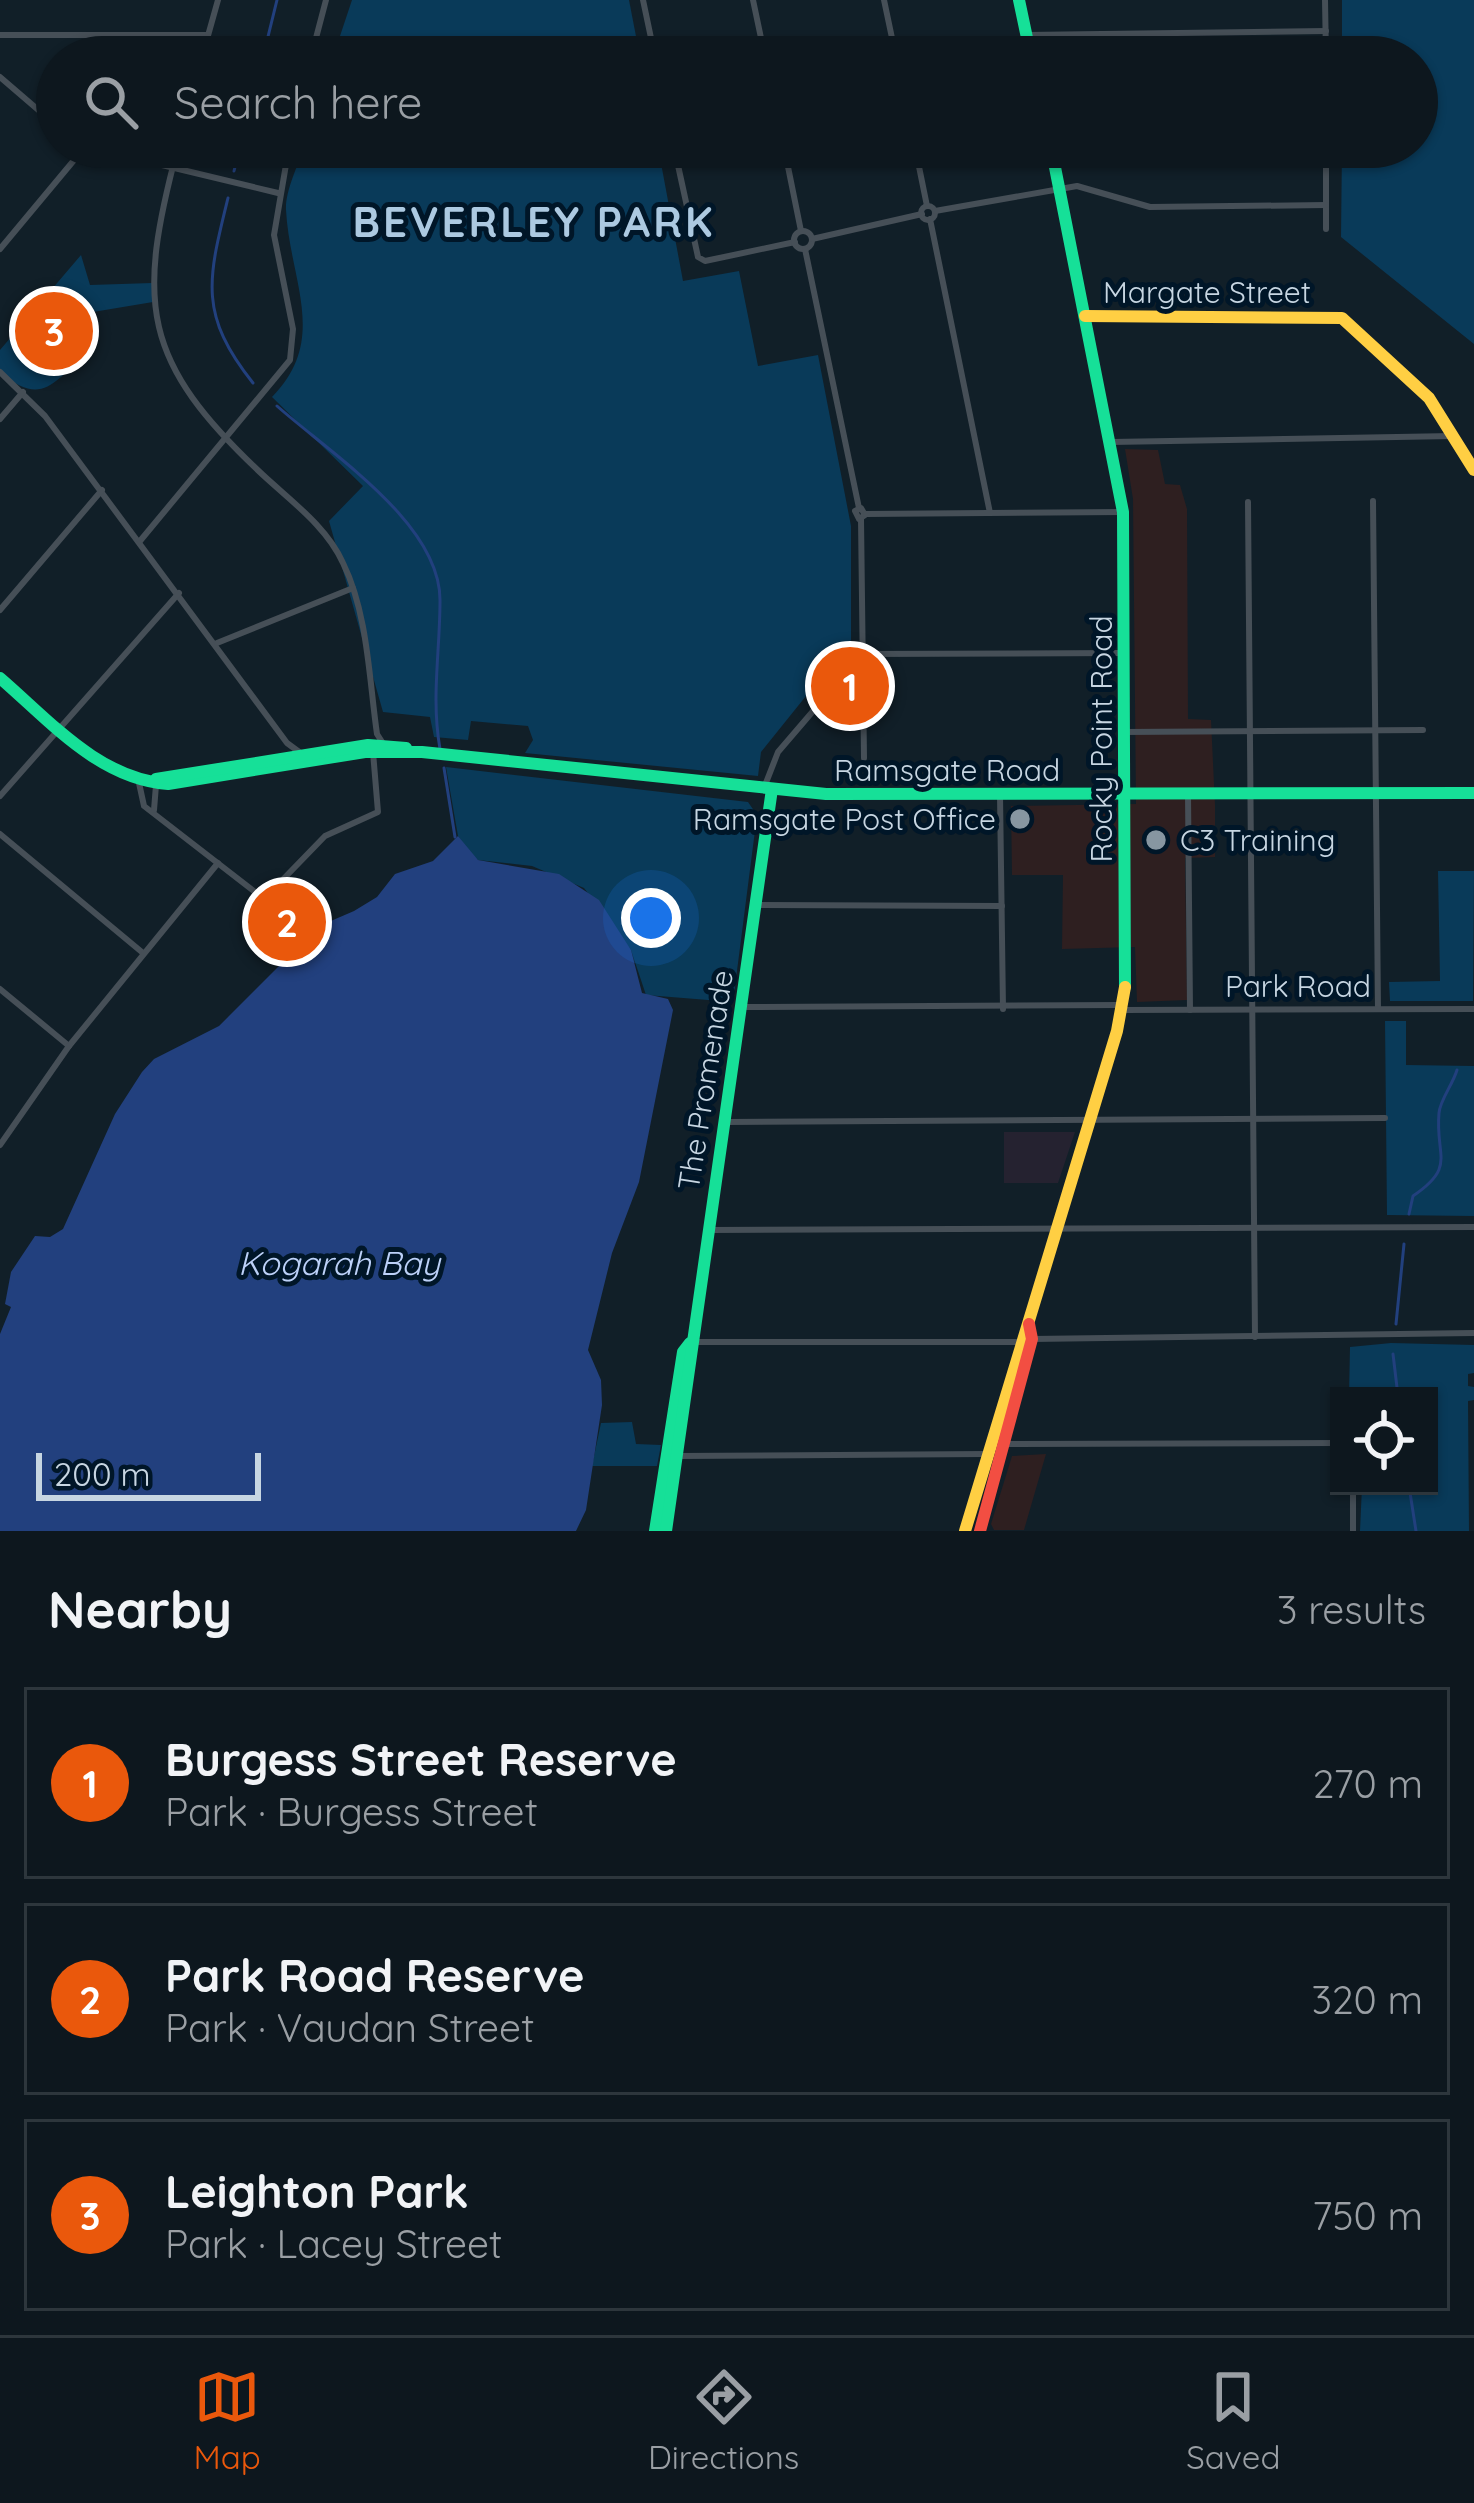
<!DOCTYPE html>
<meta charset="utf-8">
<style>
body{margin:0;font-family:Quicksand,sans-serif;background:#162027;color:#f1f3f6}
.controls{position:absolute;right:36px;bottom:36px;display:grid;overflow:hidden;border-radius:0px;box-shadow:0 3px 9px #0004}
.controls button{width:108px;height:108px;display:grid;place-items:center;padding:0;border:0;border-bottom:3px solid #2d363c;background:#0d171e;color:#f1f3f6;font:60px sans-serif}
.scale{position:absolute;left:36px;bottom:30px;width:225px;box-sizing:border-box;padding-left:12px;border:6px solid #c7d6e2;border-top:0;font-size:33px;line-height:42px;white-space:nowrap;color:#c7d6e2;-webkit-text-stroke:9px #001628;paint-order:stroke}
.you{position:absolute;left:651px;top:918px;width:42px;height:42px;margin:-30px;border:9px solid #fff;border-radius:50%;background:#1a73e8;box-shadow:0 0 0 18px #1a73e833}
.badge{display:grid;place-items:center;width:78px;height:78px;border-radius:50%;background:#ea580c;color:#fff;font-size:39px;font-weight:700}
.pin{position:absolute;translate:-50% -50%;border:6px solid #fff;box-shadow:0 3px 12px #0006}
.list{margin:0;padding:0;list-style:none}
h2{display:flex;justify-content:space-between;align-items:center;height:156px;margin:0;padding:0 48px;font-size:51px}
h2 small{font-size:39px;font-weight:400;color:#9a9fa4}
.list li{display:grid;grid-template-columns:78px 1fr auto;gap:36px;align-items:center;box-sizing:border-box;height:192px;margin:0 24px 24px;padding:0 24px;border:3px solid #2d363c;border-radius:0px}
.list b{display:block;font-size:45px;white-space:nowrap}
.list p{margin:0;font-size:39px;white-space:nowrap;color:#9a9fa4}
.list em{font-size:39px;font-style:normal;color:#9a9fa4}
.icon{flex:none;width:66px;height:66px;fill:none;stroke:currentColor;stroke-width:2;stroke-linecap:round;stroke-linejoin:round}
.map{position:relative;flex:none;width:1474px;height:1531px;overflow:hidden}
.search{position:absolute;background:#0d171e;box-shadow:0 3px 9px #0004;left:36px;right:36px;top:36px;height:132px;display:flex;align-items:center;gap:30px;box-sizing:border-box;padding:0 42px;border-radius:66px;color:#9a9fa4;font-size:45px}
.sheet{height:804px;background:#0d171e}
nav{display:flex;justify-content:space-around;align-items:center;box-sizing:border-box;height:168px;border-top:3px solid #2d363c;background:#0d171e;font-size:33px;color:#9a9fa4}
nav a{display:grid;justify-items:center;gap:6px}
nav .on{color:#ea580c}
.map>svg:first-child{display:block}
</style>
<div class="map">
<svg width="1474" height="1531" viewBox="0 0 1474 1531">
<rect width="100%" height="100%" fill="#111f28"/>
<g fill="#2e1f20">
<polygon points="1125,449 1158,450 1165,484 1180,485 1187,509 1188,719 1211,720 1215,805 1215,857 1185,858 1187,1000 1137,1002 1135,947 1062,949 1063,875 1012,875 1011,806 1136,804 1133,499"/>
<polygon points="1046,1454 1024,1530 994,1530 991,1524 1012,1456"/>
</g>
<polygon fill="#252230" points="1004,1132 1075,1132 1058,1183 1004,1183"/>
<g fill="#093a59">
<polygon points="352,0 629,0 640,57 333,57"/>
<polygon points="1342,0 1474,0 1474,344 1341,237 1342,147 1417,147 1417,57 1342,57"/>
<path d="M304,147h354l25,134 56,-10 19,95 60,-11 33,171v114l-90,112 -3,24 -233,-23 8,-13 -5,-14 -57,-5 -3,19 -34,-3 -4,-20 -47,-5 -54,-191 34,-35 -91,-89c57,-58 18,-115 14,-187 -1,-19 12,-44 18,-63z"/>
<path d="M81,255l9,30 62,-2 1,19 -60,10 -3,40c-38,30 -47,56 -90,20v-22z"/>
<polygon points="446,767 748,802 757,815 733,1002 646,995 631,950 584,888 532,866 478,860 470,854 458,836"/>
<polygon points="1438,871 1474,871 1473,1001 1390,1001 1389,982 1440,981"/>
<polygon points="1385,1021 1406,1021 1406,1065 1474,1066 1474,1216 1387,1215"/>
<polygon points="1391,1343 1474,1345 1474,1373 1468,1374 1468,1386 1474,1387 1474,1400 1468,1401 1469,1531 1360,1531 1362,1486 1429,1486 1429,1396 1349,1396 1350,1347"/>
<polygon points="632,1422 636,1444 661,1445 657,1466 592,1466 601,1423"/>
</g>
<polygon fill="#22407e" points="458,836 478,860 559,874 599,900 631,950 642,993 668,999 673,1010 639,1182 612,1253 588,1350 601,1380 602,1405 586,1510 576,1531 0,1531 0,1334 11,1307 5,1304 11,1272 35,1236 50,1237 63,1229 115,1114 142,1072 154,1059 219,1026 298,947 289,939 354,911 377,897 395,874 433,861"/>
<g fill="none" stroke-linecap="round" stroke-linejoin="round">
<g stroke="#22407e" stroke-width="3">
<polyline points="263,57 277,0"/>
<polyline points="234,171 240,147"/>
<path d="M228,198c-20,81 -30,116 25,185"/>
<path d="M277,406c54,48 164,118 163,195 0,51 -9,97 0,148"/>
<polyline points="444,768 455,837"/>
<path d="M1409,1214l4,-18c44,-30 22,-39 26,-83 1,-13 14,-29 18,-43"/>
<polyline points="1396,1324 1404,1244"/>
<polyline points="1393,1354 1398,1396"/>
<polyline points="1409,1486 1416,1531"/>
</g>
<g stroke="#464f57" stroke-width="6">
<polyline points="643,0 655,57"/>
<polyline points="753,0 765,57"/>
<polyline points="884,0 896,57"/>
<polyline points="1325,0 1326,57"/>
<polyline points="0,35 208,35"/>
<polyline points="1026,35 1326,31"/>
<polyline points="202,57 218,0"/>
<polyline points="311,57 326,0"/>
<polyline points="0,77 57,126"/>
<polyline points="87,147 278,193"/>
<path d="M178,147c-42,157 -37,214 85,328 28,26 64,52 80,88 25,51 26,116 34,171l7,11"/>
<polyline points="674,147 698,257 705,261 795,242"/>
<polyline points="784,147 801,231"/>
<polyline points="915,147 927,206"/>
<polyline points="1326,147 1326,229"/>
<circle cx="928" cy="213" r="7"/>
<polyline points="935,211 1077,186 1150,207 1326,205"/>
<polyline points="930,219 990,513"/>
<circle cx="803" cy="240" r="9"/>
<polyline points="812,239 922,214"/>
<polyline points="0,249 85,147"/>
<polyline points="805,249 859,508"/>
<polyline points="0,372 45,416 287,743 302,754"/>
<polyline points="0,419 23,392"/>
<polyline points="1111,442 1453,436"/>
<polyline points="1373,501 1378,1009"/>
<polyline points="1248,502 1255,1337"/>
<polygon points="861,508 865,515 859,519 855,511"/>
<polyline points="866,514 1123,512"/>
<polyline points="861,519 864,758"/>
<polyline points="140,541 290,360 293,329 274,235 289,147"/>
<polyline points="0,610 102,490"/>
<polyline points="217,643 353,588"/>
<polyline points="1124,732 1423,730"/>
<polyline points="139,783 144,806 264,899 325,836 378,812 373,752"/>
<polyline points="764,788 778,752 862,654 1124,653"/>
<polyline points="1188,794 1190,1010"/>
<polyline points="1000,795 1003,1009"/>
<polyline points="0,796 179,593"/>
<polyline points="154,810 156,785"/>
<polyline points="0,834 143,953"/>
<polyline points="755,905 1002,906"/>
<polyline points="0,989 69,1046"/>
<polyline points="742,1007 1120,1005"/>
<polyline points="1122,1010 1474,1009"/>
<polyline points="727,1122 1385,1118"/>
<polyline points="0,1145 69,1046 218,863"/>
<polyline points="710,1230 1474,1227"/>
<polyline points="1032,1339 1474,1333"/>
<polyline points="694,1342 1018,1342"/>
<polyline points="1005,1444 1339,1443"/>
<polyline points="678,1456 986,1454"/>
<polyline points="1353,1486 1353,1531"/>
</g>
<g stroke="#16e098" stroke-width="12">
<polyline points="1019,0 1031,57"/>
<polyline points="1051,147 1123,512 1125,987"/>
<path d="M0,678c50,43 99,101 168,106l197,-32h57l404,42 648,-1"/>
<polyline points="156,779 368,745 406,748"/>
<polyline points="655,1531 683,1352 690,1343"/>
<polyline points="666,1531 772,789"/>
</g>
<g stroke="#ffcf43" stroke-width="12">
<polyline points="1085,316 1342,318 1429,398 1474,470"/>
<polyline points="965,1531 1117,1031 1125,987"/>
</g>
<polyline stroke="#f24e42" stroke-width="12" points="980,1531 1032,1339 1029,1324"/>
</g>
<g fill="#8796a1" stroke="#001628" stroke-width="4.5">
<circle cx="1020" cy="819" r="12"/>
<circle cx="1156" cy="840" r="12"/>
</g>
<g text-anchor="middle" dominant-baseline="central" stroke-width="10" stroke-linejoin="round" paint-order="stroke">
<g font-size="30" fill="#c7d6e2" stroke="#001628">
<text x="1207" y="292">Margate Street</text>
<text transform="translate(1101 739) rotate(-90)">Rocky Point Road</text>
<text x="947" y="770">Ramsgate Road</text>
<text x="1298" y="986">Park Road</text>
<text transform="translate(705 1080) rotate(-81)">The Promenade</text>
</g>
<g font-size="30" fill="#c7d6e2" stroke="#001628" text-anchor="end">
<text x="996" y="819">Ramsgate Post Office</text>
<text x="1180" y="840" text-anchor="start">C3 Training</text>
</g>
<g font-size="33" font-style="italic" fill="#bcd1f8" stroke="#001628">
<text x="339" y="1262">Kogarah Bay</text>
</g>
<g font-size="42" font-weight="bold" letter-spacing="3" fill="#acc9e1" stroke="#001628">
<text x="534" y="221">BEVERLEY PARK</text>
</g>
</g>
</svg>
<div class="controls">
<button><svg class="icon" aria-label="locate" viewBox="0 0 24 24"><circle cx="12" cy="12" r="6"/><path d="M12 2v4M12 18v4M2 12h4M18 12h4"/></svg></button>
</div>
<div class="scale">200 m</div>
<div class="you"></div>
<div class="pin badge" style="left:850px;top:686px">1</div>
<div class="pin badge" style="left:287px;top:922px">2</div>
<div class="pin badge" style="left:54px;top:331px">3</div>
<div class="search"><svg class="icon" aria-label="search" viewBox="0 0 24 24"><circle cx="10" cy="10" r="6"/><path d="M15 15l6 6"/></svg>Search here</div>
</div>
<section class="sheet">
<h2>Nearby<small>3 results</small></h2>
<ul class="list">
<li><span class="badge">1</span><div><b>Burgess Street Reserve</b><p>Park · Burgess Street</p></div><em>270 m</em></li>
<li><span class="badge">2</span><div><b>Park Road Reserve</b><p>Park · Vaudan Street</p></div><em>320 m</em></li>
<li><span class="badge">3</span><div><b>Leighton Park</b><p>Park · Lacey Street</p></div><em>750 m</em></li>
</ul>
</section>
<nav>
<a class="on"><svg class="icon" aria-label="map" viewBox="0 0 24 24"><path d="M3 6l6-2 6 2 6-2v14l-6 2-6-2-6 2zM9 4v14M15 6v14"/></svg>Map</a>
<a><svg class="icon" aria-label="directions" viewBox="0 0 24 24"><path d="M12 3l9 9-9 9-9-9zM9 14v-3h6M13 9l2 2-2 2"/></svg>Directions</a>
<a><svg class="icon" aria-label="saved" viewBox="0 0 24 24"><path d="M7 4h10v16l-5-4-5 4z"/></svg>Saved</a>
</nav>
